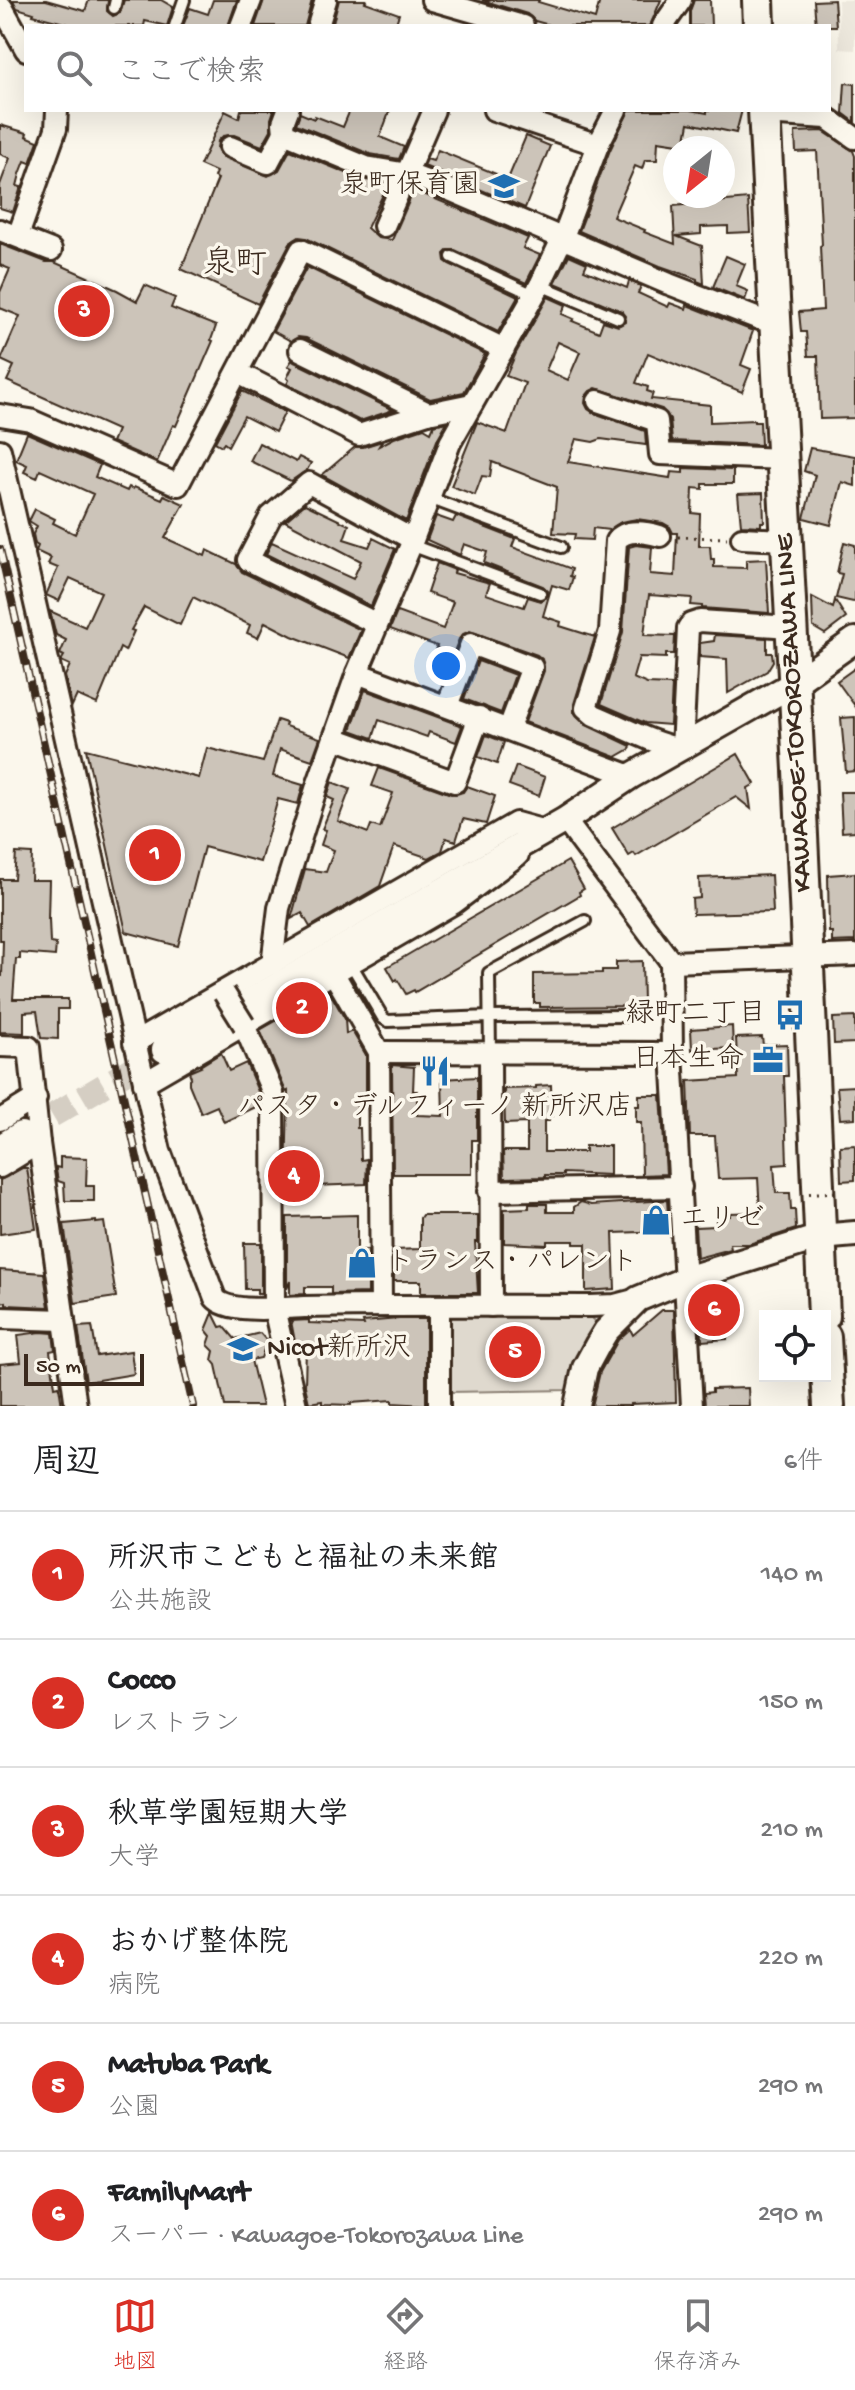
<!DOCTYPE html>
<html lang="ja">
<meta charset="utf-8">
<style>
body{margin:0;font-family:"Gochi Hand","Klee One",sans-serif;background:#f6f6f6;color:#202124}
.controls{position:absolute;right:24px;bottom:24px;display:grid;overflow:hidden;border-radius:0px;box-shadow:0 8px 32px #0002}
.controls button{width:72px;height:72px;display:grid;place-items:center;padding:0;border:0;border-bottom:2px solid #e0e0e0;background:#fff;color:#202124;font:40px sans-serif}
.compass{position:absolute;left:663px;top:136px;width:72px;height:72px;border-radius:50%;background:#fff;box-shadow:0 8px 32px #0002;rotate:210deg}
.scale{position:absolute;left:24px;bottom:20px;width:120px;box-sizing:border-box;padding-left:8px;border:4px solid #3b2a1e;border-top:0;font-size:22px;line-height:28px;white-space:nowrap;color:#3b2a1e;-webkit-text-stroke:6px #fbf7ec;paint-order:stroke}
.you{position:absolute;left:446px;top:666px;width:28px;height:28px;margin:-20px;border:6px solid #fff;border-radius:50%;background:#1a73e8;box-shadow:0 0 0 12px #1a73e833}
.badge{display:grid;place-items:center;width:52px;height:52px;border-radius:50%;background:#d93025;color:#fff;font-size:26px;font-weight:700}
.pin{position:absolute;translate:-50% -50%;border:4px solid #fff;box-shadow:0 2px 8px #0006}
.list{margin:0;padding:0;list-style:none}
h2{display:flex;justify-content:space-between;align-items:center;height:104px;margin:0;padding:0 32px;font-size:34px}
h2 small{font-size:26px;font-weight:400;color:#757577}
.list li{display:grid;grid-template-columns:52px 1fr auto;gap:24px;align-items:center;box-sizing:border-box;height:128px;padding:0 32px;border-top:2px solid #e0e0e0}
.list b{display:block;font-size:30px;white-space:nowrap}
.list p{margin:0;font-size:26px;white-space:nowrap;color:#757577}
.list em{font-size:26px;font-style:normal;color:#757577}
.icon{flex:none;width:44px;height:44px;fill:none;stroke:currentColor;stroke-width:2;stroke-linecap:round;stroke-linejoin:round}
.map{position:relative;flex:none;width:855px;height:1406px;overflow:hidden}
.search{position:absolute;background:#fff;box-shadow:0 8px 32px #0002;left:24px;right:24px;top:24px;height:88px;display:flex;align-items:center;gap:20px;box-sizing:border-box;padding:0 28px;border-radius:0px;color:#757577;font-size:30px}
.sheet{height:872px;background:#fff}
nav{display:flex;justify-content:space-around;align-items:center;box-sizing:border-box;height:112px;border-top:2px solid #e0e0e0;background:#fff;font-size:22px;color:#757577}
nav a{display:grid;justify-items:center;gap:4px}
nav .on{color:#d93025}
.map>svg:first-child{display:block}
</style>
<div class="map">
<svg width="855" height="1406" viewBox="0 0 855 1406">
<rect width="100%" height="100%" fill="#fbf7ec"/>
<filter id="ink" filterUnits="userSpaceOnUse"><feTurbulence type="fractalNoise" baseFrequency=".0125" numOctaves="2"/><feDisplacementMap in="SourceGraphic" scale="16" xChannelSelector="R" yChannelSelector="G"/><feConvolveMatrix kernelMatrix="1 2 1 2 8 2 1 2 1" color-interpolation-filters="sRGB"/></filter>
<g filter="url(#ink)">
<polygon fill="#ede8dd" points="838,0 855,0 855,50 839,49"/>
<polygon fill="#dfd9ce" stroke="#8d8276" stroke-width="2" points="449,1314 588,1314 596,1322 595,1329 570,1390 450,1392 447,1318"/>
<g fill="#ccc4b9" stroke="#3b2a1e" stroke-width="2" fill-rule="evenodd">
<polygon points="13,0 46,0 85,11 89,0 108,0 107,11 113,16 120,13 124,0 161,0 173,7 167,26 145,21 144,26 76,26 33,15 34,13 17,8"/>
<polygon points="213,0 237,0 228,26 183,26 190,8 208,14"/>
<polygon points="264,0 312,0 305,26 255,26"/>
<polygon points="339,0 366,0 365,2 399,14 395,26 332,26"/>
<polygon points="482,0 539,0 538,2 595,19 600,0 661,0 650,26 553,26 535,21 527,14"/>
<polygon points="694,0 710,0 711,26 690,26 690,11"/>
<polygon points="834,0 836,26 816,26 814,1"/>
<polygon points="845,83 855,84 855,122 843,113"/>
<polygon points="241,110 274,110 271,119 271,130 262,146 234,135 223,136 218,141 217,148 220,155 268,176 279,170 290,150 361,179 388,184 367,228 378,238 392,240 414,190 528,238 523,248 540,255 526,283 455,250 448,250 444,254 445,261 449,264 518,297 498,332 306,238 299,237 290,243 258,304 181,269 218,179 214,177 216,172 200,165 225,111 239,118"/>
<polygon points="350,110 390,110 380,137 404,147 399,159 370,154 296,124 300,113 314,119 315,116 343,127"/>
<polygon points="629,110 691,110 707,113 707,110 742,110 736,133 689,123 685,145 658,141 657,160 645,160 642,169 635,166 613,217 645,230 644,232 675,244 673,206 748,199 750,232 728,233 728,226 701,227 701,234 676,236 702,246 704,284 697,281 697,279 660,266 579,231 610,150"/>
<polygon points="0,125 27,133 26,136 38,141 30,163 25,161 20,174 17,186 21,187 13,212 0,208 0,185 10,158 0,154"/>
<polygon points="823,131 853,151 855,156 855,418 820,419 818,356 808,356 806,332 801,332 799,312 823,310 820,246 822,245 817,151 796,152 795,132"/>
<polygon points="526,136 550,146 525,208 424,166 427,159 433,161 438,150 508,179"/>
<polygon points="0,244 46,262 54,262 117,290 137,301 145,285 175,298 171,308 216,326 211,340 213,341 176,426 173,425 157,462 112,442 117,430 7,381 14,366 1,360 20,316 0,308 0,292 10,269 0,265"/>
<path d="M569,255l18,8 -3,7 43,18 2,-7 12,5 -3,7 30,14 2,-4 16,6 1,-4 66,26 -12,34 10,4 -9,23 -94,-39 -12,30 12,4 -1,4 6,2 -2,6 59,6v17l44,-2v2h6l1,23 -89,-4 -2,-22 -8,-10 -66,-21 -6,3 -4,5 -1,7 3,6 6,4 51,18 1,14 -45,-6 -8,3 -17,-3 -8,23 102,16 1,-6 12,1v-5l50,2v14h-30v5l-10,-1 -1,25 8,1 -1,32h11l1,13h3v8l32,1v-8l20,-1 3,54 -67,-5v-2l-11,-1 1,-7 -43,-3 -5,40 31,1 -1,18h-8v4l-27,-1 -6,21 14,6 25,1 -2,40 -25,-2 -44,-19 22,-72 6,-85 7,-2 16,2 -2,27 25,2 2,-43h-4l-3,-6 -7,-4 -26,-4 -16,3 -12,8 -16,-2 -1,12 -18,-1 1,-5 -22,-1 4,-46 -65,-25 -2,15 -8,-1 -7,19 -24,-9 26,-64 30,11 18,-50 -19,-7 10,-23 32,-56 18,8 -4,9 12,5 -2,2 27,11 4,-11 15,5 7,-4 1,-6 -4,-5 -67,-28zM558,342l22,10 -12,28 -22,-10z"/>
<polygon points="726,256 745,264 736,286 748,291 745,300 713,287"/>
<polygon points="307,267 485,354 464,392 430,399 306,338 298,337 291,341 273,331"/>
<polygon points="292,360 294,362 393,410 360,421 287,384 289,380 287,378 292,368 288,366"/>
<polygon points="242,391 285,412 275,432 244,416 228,446 224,443 222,446 215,442"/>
<polygon points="447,422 438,438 406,521 322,475 355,447 363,447 382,441 379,446 394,438 424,428 431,432 434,425"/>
<polygon points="27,433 100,465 95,477 127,491 129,487 133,489 134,487 162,499 164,495 184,504 165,538 205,556 207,550 236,564 242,572 361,630 349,658 292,636 265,622 258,638 247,633 250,625 193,597 180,625 144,607 131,630 134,631 125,651 120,648 97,704 77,695 72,706 65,676 70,665 61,661 64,656 60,654 66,640 56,635 50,611 85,627 101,592 70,578 59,601 46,595 58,568 48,564 51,558 36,551 38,546 35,544 33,534 37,526 29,521 35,509 55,519 53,523 75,534 93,494 40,470 37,478 24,472 27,465 16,460"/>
<polygon points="259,443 296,462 299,457 311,463 307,470 291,481 250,461"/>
<polygon points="810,448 855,456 855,486 842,482 831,525 804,518 815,475 804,471"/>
<polygon points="763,493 764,522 761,522 761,526 741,525 738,494"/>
<polygon points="305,504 349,525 344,539 369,547 373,538 395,549 371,606 266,554 272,542 353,579 361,561 285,521"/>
<polygon points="436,516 453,522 456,516 515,539 512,547 572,569 570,576 573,577 569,590 552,585 543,616 561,622 560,626 595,637 574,704 574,712 586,725 631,746 630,749 616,757 525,722 544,671 542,659 537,655 470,631 463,634 459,639 453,654 436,648 437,646 390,629 397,612 443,629 453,602 427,593 437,563 455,570 454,573 490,583 486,594 524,607 528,597 541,601 547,596 548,591 543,586 484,563 487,552 464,544 460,555 427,540"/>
<polygon points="844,542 855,545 855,600 853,602 836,598 842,574 837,573"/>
<polygon points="812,597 833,608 835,600 846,618 825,634 813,627"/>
<polygon points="715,635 767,638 767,653 772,653 773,661 767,671 728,693 727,659 700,657 700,643 714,641"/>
<polygon points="478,661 515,675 501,713 464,699"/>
<polygon points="855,668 855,706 837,681"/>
<polygon points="365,690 462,726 456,742 429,732 427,737 379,720 373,738 351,730"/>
<polygon points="855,717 855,771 846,772 841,718"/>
<polygon points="277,720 286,723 285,726 320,738 312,760 280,749 273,776 303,785 298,804 278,799 260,862 204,847 178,946 126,932 86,749 199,778 207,748 263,762"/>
<polygon points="486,735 504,742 497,764 478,757"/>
<polygon points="738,754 755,784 748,788 751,809 736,797 636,856 634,853 629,856 612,828"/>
<polygon points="516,766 545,777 539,796 509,785"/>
<polygon points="379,768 451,794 463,792 467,786 495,796 486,824 463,819 456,841 446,838 442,851 429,858 394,846 380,886 310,927 302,913 291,919 305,869 326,872 334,850 321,845 326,830 322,829 334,800 327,797 332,782 350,789 338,821 368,833 371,825 380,828 393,793 372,786"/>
<polygon points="840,792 855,792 855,831 842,832"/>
<polygon points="16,853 32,854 31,880 49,880 48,919 49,919 50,943 56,944 55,956 20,953 20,959 16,959 13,999 68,999 68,1009 58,1009 58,1039 41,1038 37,1011 24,1012 24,1033 0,1032 0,976 2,976 3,940 0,940 0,879 14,879"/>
<polygon points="568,861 584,889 579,892 580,895 415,992 414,990 406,994 397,979 395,981 387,967"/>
<polygon points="855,873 855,941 832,942 832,932 829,932 828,875"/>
<polygon points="771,875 773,912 693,914 692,899 700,898 699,878"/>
<polygon points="642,961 643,1002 637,1002 637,1006 540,1007 540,1003 534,1003 534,974 602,973 602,970 616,970 616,962"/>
<polygon points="329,991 345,1019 346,1034 352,1031 366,1055 366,1103 357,1103 357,1128 360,1128 361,1160 367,1159 366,1184 286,1187 288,1091 286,1092 260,1030 292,1012 294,1016 320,1003 317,998"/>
<polygon points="855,1017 855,1043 834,1044 833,1018"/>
<polygon points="732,1026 733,1048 692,1050 691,1029"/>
<polygon points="762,1037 763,1045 787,1044 788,1076 784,1076 787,1164 774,1165 776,1193 790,1193 791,1210 795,1210 796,1229 749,1244 730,1244 731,1249 697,1258 695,1227 716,1226 716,1217 730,1216 730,1213 760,1212 758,1178 718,1179 715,1136 690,1136 688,1081 738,1078 736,1038"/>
<polygon points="221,1053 229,1071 246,1063 260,1096 260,1105 224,1122 217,1106 201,1113 189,1084 189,1079 191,1077 189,1072 201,1067 200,1066"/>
<polygon points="392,1065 414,1067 413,1091 417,1091 417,1115 443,1116 442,1079 477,1077 477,1140 472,1140 472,1174 393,1174"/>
<polygon points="551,1085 552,1116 549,1116 549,1121 544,1121 544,1152 585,1152 585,1146 610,1146 610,1175 563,1173 563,1175 545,1175 545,1177 504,1178 503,1151 527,1151 527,1123 505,1124 504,1089 536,1088 536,1086"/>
<polygon points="855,1086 855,1118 840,1119 837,1087"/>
<polygon points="639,1095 661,1095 666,1174 642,1175 641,1122 636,1122 636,1106 639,1106"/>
<polygon points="855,1145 855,1180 841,1181 840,1146"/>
<polygon points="60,1157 87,1158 86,1186 94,1186 94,1201 65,1201 64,1183 58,1181 56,1170 56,1167 60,1168"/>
<polygon points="22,1168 27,1168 36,1229 0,1234 0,1180"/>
<polygon points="667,1200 669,1231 613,1233 615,1289 586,1291 586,1244 574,1244 574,1241 547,1241 547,1245 504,1243 504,1209 529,1208 529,1204 547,1204 547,1212 574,1212 574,1207 581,1202 591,1205"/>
<polygon points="357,1215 357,1250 368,1250 368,1293 331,1294 331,1287 305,1287 305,1294 290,1295 290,1281 287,1289 287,1217"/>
<polygon points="422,1215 478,1215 478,1242 475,1242 478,1293 421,1293 421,1281 394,1281 394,1250 420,1249 420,1218"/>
<polygon points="96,1221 96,1223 104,1222 116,1297 75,1303 64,1224"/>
<polygon points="244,1243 261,1243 261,1293 257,1293 257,1289 245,1289"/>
<polygon points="0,1270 44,1273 49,1307 6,1305 6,1302 0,1303"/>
<polygon points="700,1292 727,1292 727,1339 702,1341"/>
<polygon points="662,1310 674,1310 676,1402 631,1404 631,1406 592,1406 600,1372 618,1340 630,1329 633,1335"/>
<polygon points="213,1313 220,1327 224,1326 235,1339 260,1333 267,1341 261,1358 251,1360 262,1406 225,1406 216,1365 212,1360 214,1351 208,1345 211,1336 206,1330"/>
<polygon points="399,1319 426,1319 426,1405 392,1403 392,1400 351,1403 351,1405 322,1404 322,1401 309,1403 305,1386 306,1346 296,1347 291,1321 309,1320 309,1323 364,1325 363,1322"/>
<polygon points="92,1326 97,1356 131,1351 134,1374 86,1382 78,1327"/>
<polygon points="41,1332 53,1333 55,1350 50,1351 55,1387 59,1386 62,1406 0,1406 0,1364 21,1362 18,1335"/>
<polygon points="748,1388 749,1406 705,1406 704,1393 712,1392 712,1389"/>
</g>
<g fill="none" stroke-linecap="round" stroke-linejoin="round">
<polyline stroke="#d5cec3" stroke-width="24" stroke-dasharray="24 12" stroke-linecap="butt" points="21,1134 164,1050"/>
<g stroke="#3b2a1e" stroke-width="16">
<g id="service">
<polyline points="114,8 116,0"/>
<polyline points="175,26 184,0"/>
<polyline points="452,257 534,295"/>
<polyline points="540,285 618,318"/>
<polyline points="429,498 561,547"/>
<polyline points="411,545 540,593"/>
<polyline points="351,964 383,1018 388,1021 490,1017 625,1016"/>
<polyline points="490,1053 489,973 585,921"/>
</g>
</g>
<g stroke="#3b2a1e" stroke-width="26">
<g id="minor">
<polyline points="432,0 523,26"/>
<polyline points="2,7 26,50"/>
<polyline points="241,26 251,0"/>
<polyline points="318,26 326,0"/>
<polyline points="663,26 681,0"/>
<polyline points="288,110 283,123 284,133 366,167 408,174 445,188 669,284 759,319 776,321"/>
<polyline points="494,110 598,145"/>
<polyline points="767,110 779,115 827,118 855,138"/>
<polyline points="230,147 268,163 284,133"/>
<polyline points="384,226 434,110"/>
<polyline points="0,230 51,250"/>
<polyline points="18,236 56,129 57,110"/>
<polyline points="300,350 428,413"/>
<polyline points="238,373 359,435 428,413 472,404"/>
<polyline points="598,401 657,421 660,454 782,459"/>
<polyline points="0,415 30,420 178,485 301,250 504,349"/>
<path d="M0,450l160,701 55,147c13,16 68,10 89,9 96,-2 191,-1 287,-1l24,-1 23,-6"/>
<path d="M660,536c-14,-4 -35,-8 -44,5l-6,90 -24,77 8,7c29,12 57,28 88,34l6,-121 3,-4 9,-3 90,6"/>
<polyline points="742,538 786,540"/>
<polyline points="377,624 248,560 271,516 309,483 412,539"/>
<polyline points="357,673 631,776"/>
<polyline points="447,706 471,644 532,667 509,728"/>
<polyline points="334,738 455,782 479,717"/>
<polyline points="565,820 671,962 672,1053 692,1406"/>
<polyline points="671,962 855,955"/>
<polyline points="272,964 279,908 317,786 357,673 411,545 450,443 540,285 563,237 598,145 616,110"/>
<polyline points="334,974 379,1052 381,1305"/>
<polyline points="244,1025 273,1093 274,1308 296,1406"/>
<polyline points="134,1043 516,823 545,831"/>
<polyline points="0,1046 29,1047 39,1143 76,1406"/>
<polyline points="379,1052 672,1053"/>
<polyline points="490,1053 491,1306"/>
<polyline points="144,1083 454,903 518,855"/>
<polyline points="0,1120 36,1098"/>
<polyline points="0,1167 39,1143"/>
<polyline points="489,1191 681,1187"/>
<polyline points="439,1306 439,1406"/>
<polyline points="0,1318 64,1320"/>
</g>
</g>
<g stroke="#3b2a1e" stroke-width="30">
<g id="tertiary">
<polyline points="164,1050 565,820 631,776 793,684 855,640"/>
<polyline points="0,1147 21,1134"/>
<polyline points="577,1406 585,1368 598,1344 606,1331 638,1299 686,1279 820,1237 855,1234"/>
</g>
</g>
<g stroke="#3b2a1e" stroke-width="36">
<g id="primary">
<polyline points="758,0 759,26"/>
<polyline points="764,110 799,770 824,1316"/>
<polyline points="825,1337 829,1406"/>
</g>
</g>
<polyline stroke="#3b2a1e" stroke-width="3" stroke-dasharray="2 6" stroke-linecap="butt" points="678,537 727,538"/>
<use href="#service" stroke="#fbf7ec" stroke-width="10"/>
<use href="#minor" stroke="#fbf7ec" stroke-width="20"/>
<use href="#tertiary" stroke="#fbf7ec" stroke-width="24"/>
<use href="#primary" stroke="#fbf7ec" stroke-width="30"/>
<g stroke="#3b2a1e" stroke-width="8">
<polyline id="rail" points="0,549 193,1406"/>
</g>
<use href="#rail" stroke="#fbf7ec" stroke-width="5" stroke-dasharray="15" stroke-linecap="butt"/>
<g stroke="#3b2a1e" stroke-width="26" stroke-linecap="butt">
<polyline id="minor-bridge" points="224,993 244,1025"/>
</g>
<polyline stroke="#3b2a1e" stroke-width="3" stroke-dasharray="2 6" stroke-linecap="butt" points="801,1194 836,1192"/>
<use href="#minor-bridge" stroke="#fbf7ec" stroke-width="20"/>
</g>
</g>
<defs>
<g id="school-bare" transform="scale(2.4)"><path d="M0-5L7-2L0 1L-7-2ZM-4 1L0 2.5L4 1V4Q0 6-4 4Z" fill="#1f6fb2" stroke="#fbf7ec" stroke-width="2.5" paint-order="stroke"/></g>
<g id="bus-bare" transform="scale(2.4)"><path d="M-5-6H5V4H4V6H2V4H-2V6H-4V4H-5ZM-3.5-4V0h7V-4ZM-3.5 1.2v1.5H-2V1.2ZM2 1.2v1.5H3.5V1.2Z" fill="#1f6fb2" stroke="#fbf7ec" stroke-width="2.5" paint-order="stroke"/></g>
<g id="office-bare" transform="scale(2.4)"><path d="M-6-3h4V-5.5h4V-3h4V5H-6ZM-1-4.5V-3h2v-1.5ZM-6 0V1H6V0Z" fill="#1f6fb2" stroke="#fbf7ec" stroke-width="2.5" paint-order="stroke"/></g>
<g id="restaurant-bare" transform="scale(2.4)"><path d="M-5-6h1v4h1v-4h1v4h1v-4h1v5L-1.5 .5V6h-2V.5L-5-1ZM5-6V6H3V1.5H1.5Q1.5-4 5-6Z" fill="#1f6fb2" stroke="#fbf7ec" stroke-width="2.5" paint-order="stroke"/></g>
<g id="shop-bare" transform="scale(2.4)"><path d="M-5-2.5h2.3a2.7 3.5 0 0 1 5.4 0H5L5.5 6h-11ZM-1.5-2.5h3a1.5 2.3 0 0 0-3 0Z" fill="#1f6fb2" stroke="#fbf7ec" stroke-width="2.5" paint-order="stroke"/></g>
</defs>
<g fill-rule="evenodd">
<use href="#school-bare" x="504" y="186"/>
<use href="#bus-bare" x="790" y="1015"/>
<use href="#office-bare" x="768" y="1060"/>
<use href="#restaurant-bare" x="435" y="1071"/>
<use href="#shop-bare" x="656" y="1220"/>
<use href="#shop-bare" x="362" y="1263"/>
<use href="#school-bare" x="243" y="1349"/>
</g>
<g text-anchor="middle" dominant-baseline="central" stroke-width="7" stroke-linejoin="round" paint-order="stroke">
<g font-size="28" fill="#3b2a1e" stroke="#fbf7ec" text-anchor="end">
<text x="480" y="186">泉町保育園</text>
<text x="766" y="1015">緑町二丁目</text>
<text x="744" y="1060">日本生命</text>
<text x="435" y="1108" text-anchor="middle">パスタ・デルフィーノ 新所沢店</text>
<text x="680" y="1220" text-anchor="start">エリゼ</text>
<text x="386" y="1263" text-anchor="start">トランス・パレント</text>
<text x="267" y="1349" text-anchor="start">Nicot新所沢</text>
</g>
<g font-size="28" fill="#3b2a1e" stroke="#fbf7ec">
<text transform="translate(795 713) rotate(-93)">KAWAGOE-TOKOROZAWA LINE</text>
</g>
<g font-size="32" fill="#3b2a1e" stroke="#fbf7ec">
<text x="235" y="266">泉町</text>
</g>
</g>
</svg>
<div class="controls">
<button><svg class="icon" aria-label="locate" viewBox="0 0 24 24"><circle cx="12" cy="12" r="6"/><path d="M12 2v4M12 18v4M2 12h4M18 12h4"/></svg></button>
</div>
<svg class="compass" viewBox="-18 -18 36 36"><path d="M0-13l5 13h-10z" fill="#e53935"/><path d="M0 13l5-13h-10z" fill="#757577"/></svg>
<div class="scale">50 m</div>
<div class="you"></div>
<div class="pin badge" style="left:155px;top:855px">1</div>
<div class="pin badge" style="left:302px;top:1008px">2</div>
<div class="pin badge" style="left:84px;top:311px">3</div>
<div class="pin badge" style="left:294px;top:1176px">4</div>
<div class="pin badge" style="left:515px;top:1352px">5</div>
<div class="pin badge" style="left:714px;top:1310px">6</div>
<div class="search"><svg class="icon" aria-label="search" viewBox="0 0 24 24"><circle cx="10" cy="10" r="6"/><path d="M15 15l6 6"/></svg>ここで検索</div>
</div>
<section class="sheet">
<h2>周辺<small>6件</small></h2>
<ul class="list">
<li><span class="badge">1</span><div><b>所沢市こどもと福祉の未来館</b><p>公共施設</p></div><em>140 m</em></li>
<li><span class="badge">2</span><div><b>Cocco</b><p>レストラン</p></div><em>150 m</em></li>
<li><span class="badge">3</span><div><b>秋草学園短期大学</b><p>大学</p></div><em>210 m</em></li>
<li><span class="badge">4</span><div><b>おかげ整体院</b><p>病院</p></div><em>220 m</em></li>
<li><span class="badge">5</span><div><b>Matuba Park</b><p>公園</p></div><em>290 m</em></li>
<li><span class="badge">6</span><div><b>FamilyMart</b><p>スーパー · Kawagoe-Tokorozawa Line</p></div><em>290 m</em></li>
</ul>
</section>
<nav>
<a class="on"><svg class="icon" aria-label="map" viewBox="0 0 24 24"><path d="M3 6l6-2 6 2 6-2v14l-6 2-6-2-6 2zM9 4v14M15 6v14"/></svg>地図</a>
<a><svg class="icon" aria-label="directions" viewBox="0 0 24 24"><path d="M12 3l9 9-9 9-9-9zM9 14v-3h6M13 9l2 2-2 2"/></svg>経路</a>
<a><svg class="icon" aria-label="saved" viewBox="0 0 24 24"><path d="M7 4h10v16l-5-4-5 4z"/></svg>保存済み</a>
</nav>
